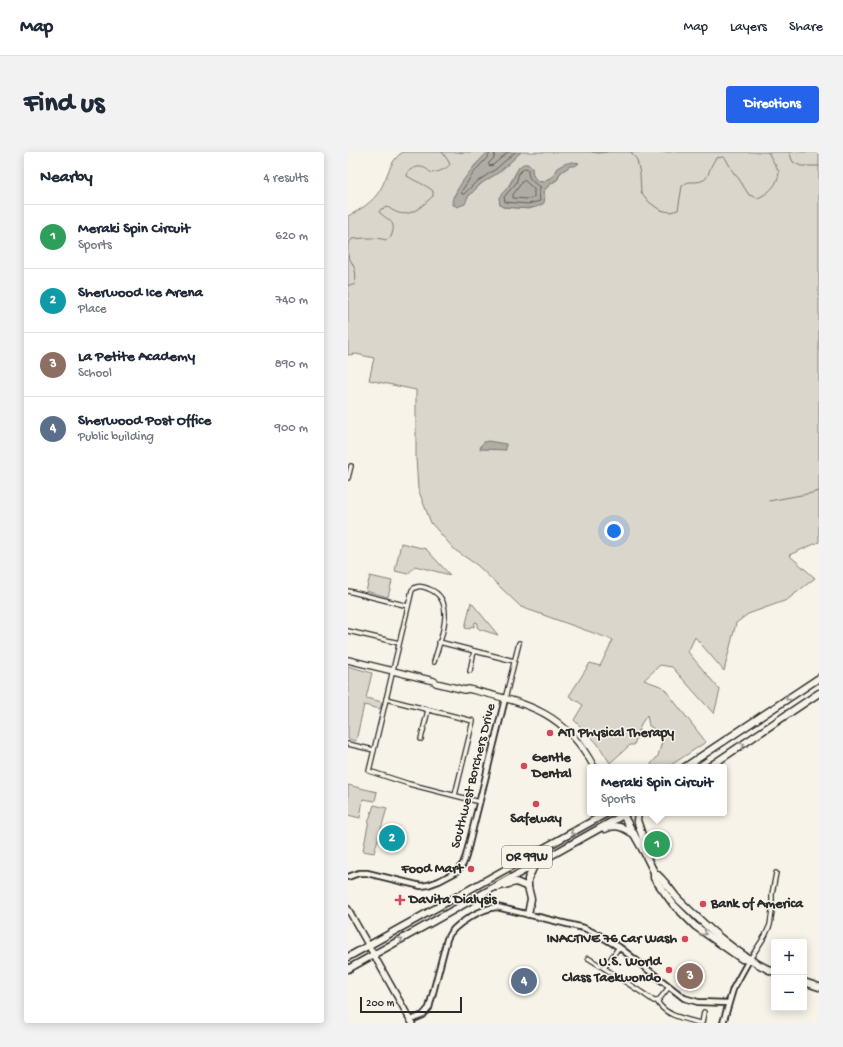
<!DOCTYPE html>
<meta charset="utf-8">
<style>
body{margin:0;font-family:"Gochi Hand",sans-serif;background:#f2f2f3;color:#1f2937}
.controls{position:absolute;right:12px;bottom:12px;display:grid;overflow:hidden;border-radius:4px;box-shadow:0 2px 10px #0003}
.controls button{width:36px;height:36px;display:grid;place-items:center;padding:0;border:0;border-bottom:1px solid #e0e1e3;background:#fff;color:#1f2937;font:20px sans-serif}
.scale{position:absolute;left:12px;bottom:10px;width:102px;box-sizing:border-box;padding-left:4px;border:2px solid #2b2b2b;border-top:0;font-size:11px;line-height:14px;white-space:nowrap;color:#2b2b2b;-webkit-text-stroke:3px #f7f3e8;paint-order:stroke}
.you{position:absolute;left:266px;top:379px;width:14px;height:14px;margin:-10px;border:3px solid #fff;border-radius:50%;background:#1a73e8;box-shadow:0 0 0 6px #1a73e833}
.badge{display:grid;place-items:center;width:26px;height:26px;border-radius:50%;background:#2563eb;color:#fff;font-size:13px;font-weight:700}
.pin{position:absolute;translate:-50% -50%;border:2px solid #fff;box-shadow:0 1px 4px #0006}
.popup{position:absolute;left:239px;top:612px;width:140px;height:52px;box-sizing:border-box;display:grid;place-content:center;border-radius:4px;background:#fff;filter:drop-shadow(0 1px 3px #0005);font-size:13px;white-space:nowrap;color:#747a83}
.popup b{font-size:15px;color:#1f2937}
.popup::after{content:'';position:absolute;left:50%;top:100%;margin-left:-8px;border:8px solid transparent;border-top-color:#fff}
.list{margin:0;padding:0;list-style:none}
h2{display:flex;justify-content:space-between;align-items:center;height:52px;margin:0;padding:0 16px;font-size:17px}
h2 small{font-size:13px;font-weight:400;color:#747a83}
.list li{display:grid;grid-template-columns:26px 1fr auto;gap:12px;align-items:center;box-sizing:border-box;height:64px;padding:0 16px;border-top:1px solid #e0e1e3}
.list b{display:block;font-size:15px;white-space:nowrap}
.list p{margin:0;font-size:13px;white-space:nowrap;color:#747a83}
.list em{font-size:13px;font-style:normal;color:#747a83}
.map{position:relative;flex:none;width:471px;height:871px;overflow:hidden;border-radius:4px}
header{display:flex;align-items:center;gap:24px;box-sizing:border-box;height:56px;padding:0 20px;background:#fff;border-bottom:1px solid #e0e1e3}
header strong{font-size:19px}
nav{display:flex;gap:22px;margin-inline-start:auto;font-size:14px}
.intro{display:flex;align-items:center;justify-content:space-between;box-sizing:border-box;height:96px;padding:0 24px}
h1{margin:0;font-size:28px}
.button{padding:10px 18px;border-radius:4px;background:#2563eb;color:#fff;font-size:14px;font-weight:700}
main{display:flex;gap:24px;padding:0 24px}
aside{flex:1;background:#fff;border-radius:4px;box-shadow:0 2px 10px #0003}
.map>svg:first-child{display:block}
</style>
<header>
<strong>Map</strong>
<nav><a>Map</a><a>Layers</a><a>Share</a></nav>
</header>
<div class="intro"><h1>Find us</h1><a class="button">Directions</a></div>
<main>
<aside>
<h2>Nearby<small>4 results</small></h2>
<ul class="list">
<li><span class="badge" style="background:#2e9e5b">1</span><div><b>Meraki Spin Circuit</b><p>Sports</p></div><em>620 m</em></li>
<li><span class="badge" style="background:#0f9aa8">2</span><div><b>Sherwood Ice Arena</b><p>Place</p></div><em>740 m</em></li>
<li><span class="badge" style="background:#8d6e63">3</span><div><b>La Petite Academy</b><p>School</p></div><em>890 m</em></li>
<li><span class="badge" style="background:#5c6f8a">4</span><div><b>Sherwood Post Office</b><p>Public building</p></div><em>900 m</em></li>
</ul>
</aside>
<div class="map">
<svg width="471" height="871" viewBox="0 0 471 871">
<rect width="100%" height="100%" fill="#f7f3e8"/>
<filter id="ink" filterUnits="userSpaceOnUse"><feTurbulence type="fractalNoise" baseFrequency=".025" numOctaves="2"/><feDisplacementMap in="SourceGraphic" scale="8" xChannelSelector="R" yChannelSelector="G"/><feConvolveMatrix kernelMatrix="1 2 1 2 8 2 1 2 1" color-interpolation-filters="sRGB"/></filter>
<g filter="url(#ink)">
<g fill="#dad6cc" stroke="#82807c" fill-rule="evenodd">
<path d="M55,0h85l-13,13 -22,32 -1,5 2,4 13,-8 18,-18 14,-8 22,-20h298v390l-30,13 26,23 -28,22 -39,14 -12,9 -12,48 -29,-34 -7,15 32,38 -6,24 -42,-47 -12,-2 -16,15 19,7 43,55 -38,25h-16l-1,-3 7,-8 6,-22 -15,-8 -2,-11 -6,9 -7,21h-4l-20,18 -13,-20 -23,-23 9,-15 -14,-9 21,-33 10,3 13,-26 -92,-33 -44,-42 -22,-15 -24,-27 -13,-34 -2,-31v-68l-47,-10 5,-22 -18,-4 -8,1v-139c12,-6 25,-14 32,-26 7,-11 10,-31 23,-38zM229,10l1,2 -8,2 -10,7 -2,6 -12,9 -11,19 -6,2 -26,-2 -3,-2v-4l19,-34c5,-2 9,-4 13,0 0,7 1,13 10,15l10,-5 5,-9z"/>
<polygon points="53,391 78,397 102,423 67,414 60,422 47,419"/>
<polygon points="22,424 44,429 40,445 18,439"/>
<polygon points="123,450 150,483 131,477 129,475 130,471 127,470 126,475 123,474 122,477 117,476"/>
<polygon points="0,514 24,521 18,546 34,550 32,557 16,553 8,589 0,587"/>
<polygon points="0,633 29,640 27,649 15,647 12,666 0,663"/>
<polygon points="26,653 39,656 26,701 15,699 21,668"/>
</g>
<g fill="#afaca4" stroke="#7a7874">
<path d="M140,0h33c-7,7 -15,14 -23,21 -13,9 -28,14 -33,31l-8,3c-15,-7 23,-48 31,-55z"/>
<path d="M224,10l7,1 -4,3h-5l-10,7 -2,6 -9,6 -6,7v2l2,2 -1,7c-12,9 -28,4 -41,4l-3,-2 -1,-7c4,-7 11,-11 14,-18 3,-7 8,-23 19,-13 0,7 1,13 10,15l10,-5 5,-9 7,-4z"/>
<polygon points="140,289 158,292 158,298 132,297 133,293 136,290"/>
</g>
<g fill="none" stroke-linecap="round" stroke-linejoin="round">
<g stroke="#605f5b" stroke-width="1">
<path d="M142,0c-1,5 -4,7 -7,10 -9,9 -15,19 -22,30l1,2h2l11,-11 21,-14 19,-17"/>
<polyline points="147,0 146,6 140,12 142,14 145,13 160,0"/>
<path d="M177,16l3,1c-1,9 5,14 13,18l-2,5 1,9 -12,3 -23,-2 -1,-5 12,-14 3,-10z"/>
<polygon points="176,28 186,37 186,45 180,47 165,46 165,43"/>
</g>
<g stroke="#7a7874" stroke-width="1">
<polyline points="111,0 115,0"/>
<polyline points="244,0 251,1 259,0"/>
<path d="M283,0l6,8 3,14 1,18 8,10 11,8 10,2 8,-2 4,-24 6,-4c26,1 16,-8 28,-24l7,-1 3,2 7,13 6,7 10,16 9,3c11,-5 20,-13 21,-26l-11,-20"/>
<polyline points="441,0 445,10 453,14 471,14"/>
<path d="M0,92l4,-5c10,-1 25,-2 34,1l5,-3c6,-16 -1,-15 -12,-25l2,-3 7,-2c18,15 31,2 45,-11v-5c-8,-7 -17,-9 -26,-15l1,-5c4,-2 9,-5 13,-4 11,2 6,10 21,3 4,-2 5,-2 8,-6l-3,-5 -5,-7"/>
<path d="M0,104c7,11 9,16 7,29h-7"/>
<polyline points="421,349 464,341 471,339"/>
</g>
<g stroke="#2b2b2b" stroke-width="6">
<g id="minor">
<polyline points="0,326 3,314"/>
<polyline points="0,439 60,454"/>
<polyline points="0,479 51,491"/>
<polyline points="91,490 166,509"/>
<path d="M86,510c6,-22 24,-62 -5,-73 -7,-3 -12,-4 -17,1l-43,181 40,13 71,18"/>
<polyline points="122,519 126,499"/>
<polyline points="38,547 125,569 107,643"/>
<polyline points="157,547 171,491"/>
<polyline points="73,587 80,558"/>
<polyline points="0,592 26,598"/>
<polyline points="271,795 256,816 293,840 306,849 310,849 321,835"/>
<polyline points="240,806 256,816"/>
<polyline points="402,807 417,784 422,773 424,759 424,742 428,721"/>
<path d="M309,849c8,15 28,18 43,22"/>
<polyline points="354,871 356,860"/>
</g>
</g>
<g stroke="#2b2b2b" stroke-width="8">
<g id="tertiary">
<polyline points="0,725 11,721 19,721 73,734 80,733 91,729 108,720 115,712 118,704 157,547"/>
<path d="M63,868l12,-5 6,-7 18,-69c5,-14 35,-31 50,-32l87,21 15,7 20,12 65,51 14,4 30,1"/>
<polyline points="375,871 385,837 401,808"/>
</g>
</g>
<g stroke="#2b2b2b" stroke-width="8">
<polyline id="secondary" points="0,757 64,871"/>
</g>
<g stroke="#2b2b2b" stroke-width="8">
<path id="primary" d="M0,508l86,21 2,2 29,7 3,-1c57,14 96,21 126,78"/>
</g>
<g stroke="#2b2b2b" stroke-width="9">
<g id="trunk">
<polyline points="337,615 471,526"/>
<polyline points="361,615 471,541"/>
<polyline points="274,661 296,700 306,720 306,726 325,752 347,774 394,807 401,808"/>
<polyline points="290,661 289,668 296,689 295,698"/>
<path d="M257,677c12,-6 18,-1 29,5"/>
<path d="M306,720c10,7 16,18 24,27 29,28 59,57 96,73"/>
<polyline points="149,735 168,730 180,735"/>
<polyline points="180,762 183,747 180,735 180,727 186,714"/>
<polyline points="0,805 259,661"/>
<polyline points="0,817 279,661"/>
<polyline points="456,830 471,835"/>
</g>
</g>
<use href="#minor" stroke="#f7f3e8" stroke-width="3.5"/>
<use href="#tertiary" stroke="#f7f3e8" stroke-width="4.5"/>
<use href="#secondary" stroke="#f7f3e8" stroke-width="5"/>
<use href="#primary" stroke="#f7f3e8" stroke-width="5.5"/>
<use href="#trunk" stroke="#f7f3e8" stroke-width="6"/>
</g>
<defs><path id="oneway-chevron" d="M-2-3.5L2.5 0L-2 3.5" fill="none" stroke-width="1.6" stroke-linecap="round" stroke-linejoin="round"/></defs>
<g stroke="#918f8a">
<use href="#oneway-chevron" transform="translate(440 546) rotate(146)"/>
<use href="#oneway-chevron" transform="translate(394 593) rotate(-34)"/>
<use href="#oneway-chevron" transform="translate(225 680) rotate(151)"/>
<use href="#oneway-chevron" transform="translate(356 781) rotate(36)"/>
<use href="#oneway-chevron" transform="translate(52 788) rotate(-29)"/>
</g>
</g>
<g fill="#d1495b" stroke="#f7f3e8" stroke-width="1.5">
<circle cx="202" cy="581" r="4"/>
<circle cx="176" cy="614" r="4"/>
<circle cx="188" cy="652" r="4"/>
<circle cx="123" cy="717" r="4"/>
<path d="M50 742h4v4h4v4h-4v4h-4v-4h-4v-4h4z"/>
<circle cx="355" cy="752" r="4"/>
<circle cx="337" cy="787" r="4"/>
<circle cx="321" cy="818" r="4"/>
</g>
<g text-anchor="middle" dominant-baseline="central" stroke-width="3" stroke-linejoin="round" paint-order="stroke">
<rect fill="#f7f3e8" stroke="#686764" stroke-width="1" x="154" y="694" width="50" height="22" rx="3"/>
<g font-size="13" font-weight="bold" fill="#2b2b2b">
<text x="179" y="705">OR 99W</text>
</g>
<g font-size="14" font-weight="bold" fill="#2b2b2b" stroke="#f7f3e8" text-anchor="start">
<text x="210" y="581">ATI Physical Therapy</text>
<text x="184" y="606">Gentle<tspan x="184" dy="16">Dental</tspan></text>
<text x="188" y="667" text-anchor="middle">Safeway</text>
<text x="115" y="717" text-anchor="end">Food Mart</text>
<text x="61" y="748">DaVita Dialysis</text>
<text x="363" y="752">Bank of America</text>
<text x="329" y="787" text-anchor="end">INACTIVE 76 Car Wash</text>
<text x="313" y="810" text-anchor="end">U.S. World<tspan x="313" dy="16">Class Taekwondo</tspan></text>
</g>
<g font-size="14" fill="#2b2b2b" stroke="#f7f3e8">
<text transform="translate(126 624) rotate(-76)">Southwest Borchers Drive</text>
</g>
</g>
</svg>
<div class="controls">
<button>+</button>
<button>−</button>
</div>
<div class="scale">200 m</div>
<div class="you"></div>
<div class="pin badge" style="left:309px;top:692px;background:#2e9e5b">1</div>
<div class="popup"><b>Meraki Spin Circuit</b>Sports</div>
<div class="pin badge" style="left:44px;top:686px;background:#0f9aa8">2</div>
<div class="pin badge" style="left:342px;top:824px;background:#8d6e63">3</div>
<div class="pin badge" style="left:176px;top:829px;background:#5c6f8a">4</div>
</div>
</main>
